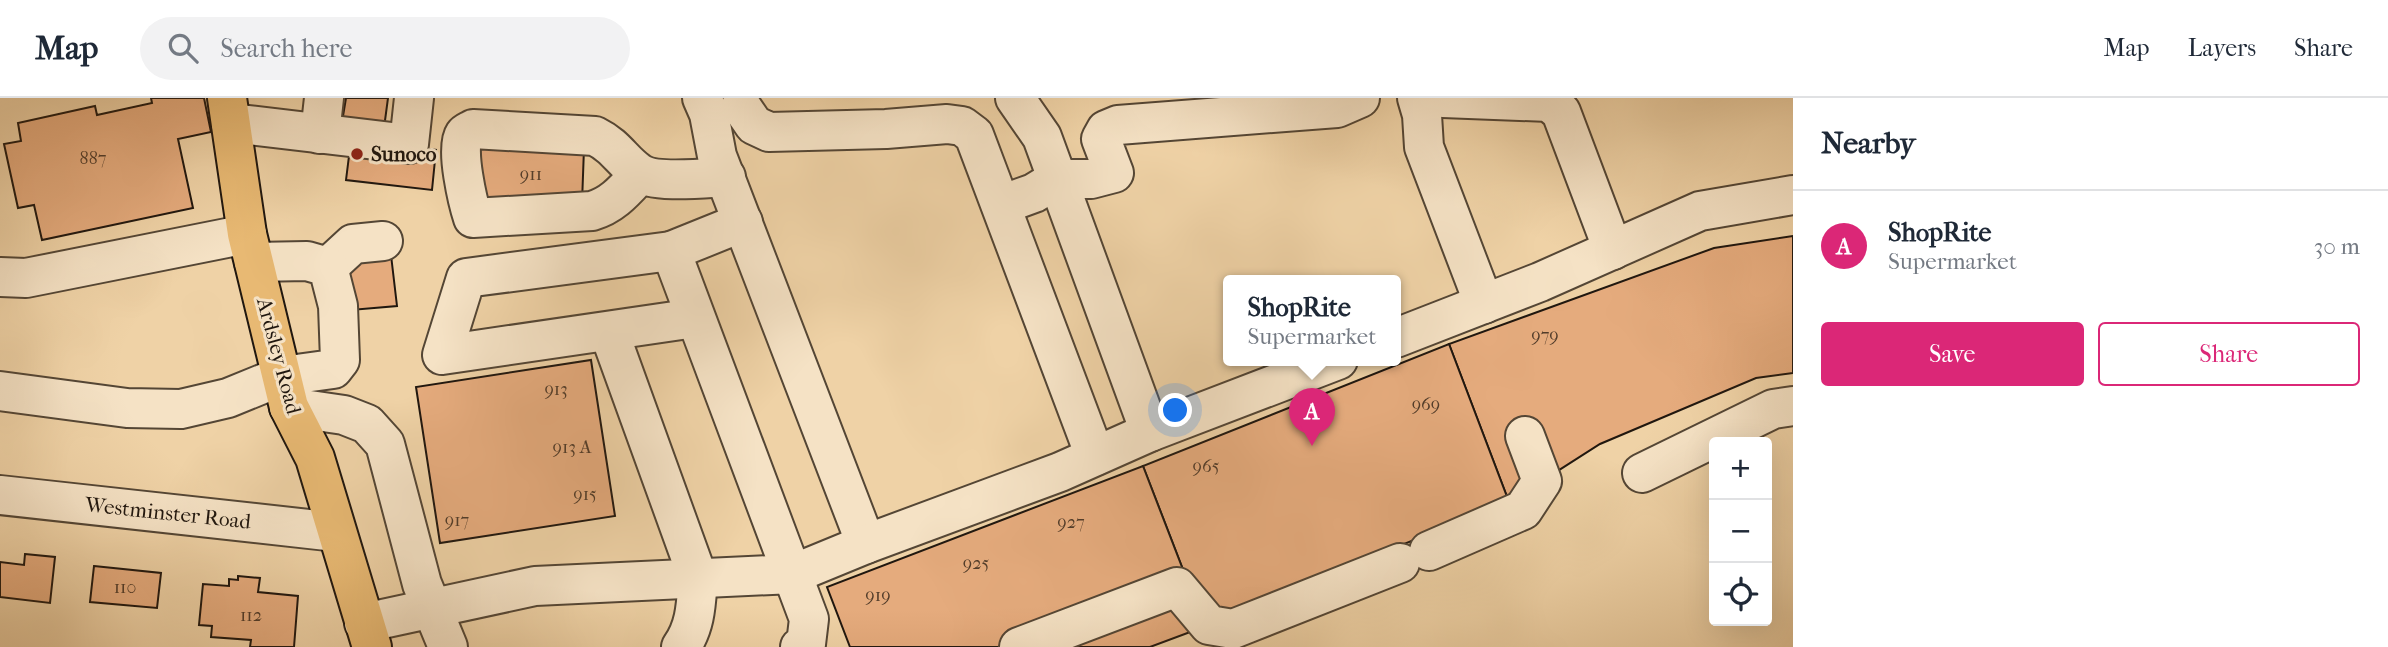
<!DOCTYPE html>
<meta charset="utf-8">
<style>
body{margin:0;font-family:"IM FELL French Canon",serif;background:#f2f2f3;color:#1f2937}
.controls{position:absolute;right:21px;bottom:21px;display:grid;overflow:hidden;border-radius:7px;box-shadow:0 7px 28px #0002}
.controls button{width:63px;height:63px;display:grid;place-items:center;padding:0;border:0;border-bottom:2px solid #e0e1e3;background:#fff;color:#1f2937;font:35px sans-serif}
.you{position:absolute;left:1176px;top:313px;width:24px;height:24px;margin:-18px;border:5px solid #fff;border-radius:50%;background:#1a73e8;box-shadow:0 0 0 10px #1a73e833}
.badge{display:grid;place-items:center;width:46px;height:46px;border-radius:50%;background:#db2777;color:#fff;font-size:23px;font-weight:700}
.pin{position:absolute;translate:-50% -58px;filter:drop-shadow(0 2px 4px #0008)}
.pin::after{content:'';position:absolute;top:37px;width:24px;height:21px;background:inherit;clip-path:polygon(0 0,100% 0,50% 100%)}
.popup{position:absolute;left:1223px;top:177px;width:178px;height:91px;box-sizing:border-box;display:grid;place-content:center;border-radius:7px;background:#fff;filter:drop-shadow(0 2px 5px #0005);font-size:23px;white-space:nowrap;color:#747a83}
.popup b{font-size:26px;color:#1f2937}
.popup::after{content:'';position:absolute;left:50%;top:100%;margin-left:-14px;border:14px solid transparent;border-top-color:#fff}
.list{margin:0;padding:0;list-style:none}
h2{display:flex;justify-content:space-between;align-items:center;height:91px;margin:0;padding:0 28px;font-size:30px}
h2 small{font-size:23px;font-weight:400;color:#747a83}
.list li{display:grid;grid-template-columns:46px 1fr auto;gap:21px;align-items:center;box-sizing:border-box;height:112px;padding:0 28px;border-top:2px solid #e0e1e3}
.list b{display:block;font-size:26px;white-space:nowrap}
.list p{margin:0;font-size:23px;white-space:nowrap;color:#747a83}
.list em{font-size:23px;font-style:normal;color:#747a83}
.actions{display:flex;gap:14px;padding:21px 28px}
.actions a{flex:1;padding:16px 0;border:2px solid #db2777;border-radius:7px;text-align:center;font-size:24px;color:#db2777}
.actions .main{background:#db2777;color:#fff}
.icon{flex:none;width:38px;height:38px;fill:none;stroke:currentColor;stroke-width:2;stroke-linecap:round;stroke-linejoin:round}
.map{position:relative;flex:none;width:1793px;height:549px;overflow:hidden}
header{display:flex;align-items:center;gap:42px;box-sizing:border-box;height:98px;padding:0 35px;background:#fff;border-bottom:2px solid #e0e1e3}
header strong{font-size:33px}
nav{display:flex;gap:38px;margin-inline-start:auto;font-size:24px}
.search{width:490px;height:63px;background:#f2f2f3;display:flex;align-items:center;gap:18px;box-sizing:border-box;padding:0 24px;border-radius:38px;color:#747a83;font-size:26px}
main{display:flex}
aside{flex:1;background:#fff}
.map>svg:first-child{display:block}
</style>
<header>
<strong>Map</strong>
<div class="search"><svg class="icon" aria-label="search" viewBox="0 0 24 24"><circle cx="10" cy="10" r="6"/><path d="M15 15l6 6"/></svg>Search here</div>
<nav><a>Map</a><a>Layers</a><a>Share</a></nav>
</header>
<main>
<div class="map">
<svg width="1793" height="549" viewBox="0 0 1793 549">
<rect width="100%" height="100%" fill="#efd2a6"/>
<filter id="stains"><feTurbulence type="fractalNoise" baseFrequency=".00286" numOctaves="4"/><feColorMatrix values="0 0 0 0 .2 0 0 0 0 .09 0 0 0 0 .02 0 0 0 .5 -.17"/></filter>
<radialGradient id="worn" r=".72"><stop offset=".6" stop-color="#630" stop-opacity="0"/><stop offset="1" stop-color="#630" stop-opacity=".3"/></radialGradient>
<g fill="#e5ab7d" stroke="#20170f" stroke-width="2">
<polygon points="151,0 204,0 211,34 178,41 193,110 42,142 34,107 18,110 4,46 21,43 18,25 95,8 97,17 152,5"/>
<polygon points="346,0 388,0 384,30 342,24"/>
<polygon points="351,42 436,52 432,92 346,82"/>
<polygon points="479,46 584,50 582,105 478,102"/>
<polygon points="1793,138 1793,275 1756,280 1600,346 1509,404 1449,246 1714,150"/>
<polygon points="391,157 397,208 351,212 345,162"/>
<polygon points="1449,246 1509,404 1204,526 1143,368"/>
<polygon points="591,262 615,418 440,445 416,289"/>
<polygon points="1143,368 1204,526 1209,527 1150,549 850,549 827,489"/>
<polygon points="25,456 55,459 50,505 0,499 0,464 24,467"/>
<polygon points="94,468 161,475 157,510 90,504"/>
<polygon points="238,478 260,480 258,494 298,498 294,549 250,549 251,542 211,539 212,528 199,527 203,486 229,488 229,481 238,482"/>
</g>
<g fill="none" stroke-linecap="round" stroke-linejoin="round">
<g stroke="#544635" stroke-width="42">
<g id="minor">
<polyline points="702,0 709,16 717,58 866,446"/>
<polyline points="1015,0 1042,39 1150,334"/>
<polyline points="1417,0 1422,17 1424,49 1484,206"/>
<polyline points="1443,0 1549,4 1561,14 1613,152"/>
<polyline points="741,8 754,27 769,34 886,31 947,26 962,28 974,37 1095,358"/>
<polyline points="231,25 409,46 414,0"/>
<polyline points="320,36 324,0"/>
<path d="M640,76c-15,16 -27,31 -48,37l-119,7c-5,-15 -18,-70 -9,-83 2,-3 6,-4 9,-6l122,7c22,11 26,24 43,36 16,12 68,6 88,5"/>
<polyline points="1001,107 1034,95 1057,81 1091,81 1114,75 1101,41 1106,32 1118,27 1337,10 1360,0"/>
<polyline points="743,124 671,153 809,521 806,546 800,549"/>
<polyline points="671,153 466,180 442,257 695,220"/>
<polyline points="328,169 353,146 383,143"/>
<polyline points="0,179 26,180 247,136"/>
<path d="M609,234l89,246c-2,25 -2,48 -17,69"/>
<polyline points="1396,240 1540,184 1700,113 1793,97"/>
<polyline points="0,293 127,310 181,311 228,300 282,278 333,271 340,262 338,208 328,169 307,163 254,164"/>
<polyline points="289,309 344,317 367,326 385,346 422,486 448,549"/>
<polyline points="1642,375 1773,311 1793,308"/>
<polyline points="0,397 336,434"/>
<polyline points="1429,453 1523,412 1542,383 1525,338"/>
<polyline points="364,525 535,488 793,476 866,446 1060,374 1150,334 1338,262"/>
<polyline points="1019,549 1177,489 1209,527 1233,531 1400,465"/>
</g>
</g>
<g stroke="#20170f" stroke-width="42">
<polyline id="major" points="227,0 247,136 289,309 315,360 372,549"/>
</g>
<use href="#minor" stroke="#f5e2c5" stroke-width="38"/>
<use href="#major" stroke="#e8b973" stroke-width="38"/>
</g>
<circle fill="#8f2418" stroke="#f5e2c5" stroke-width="2.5" cx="357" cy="56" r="7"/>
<g text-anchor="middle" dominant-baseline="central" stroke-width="6" stroke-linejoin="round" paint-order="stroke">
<g font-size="18" fill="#513c2a">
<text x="93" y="60">887</text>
<text x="531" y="76">911</text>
<text x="1545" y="237">979</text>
<text x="556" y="291">913</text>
<text x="1426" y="306">969</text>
<text x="572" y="349">913 A</text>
<text x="1206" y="368">965</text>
<text x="585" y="396">915</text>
<text x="457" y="422">917</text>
<text x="1071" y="424">927</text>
<text x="976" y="465">925</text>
<text x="125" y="489">110</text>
<text x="878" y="497">919</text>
<text x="251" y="517">112</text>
</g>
<g font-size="21" font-weight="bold" fill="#20170f" stroke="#f5e2c5" text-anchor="start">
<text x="371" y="56">Sunoco</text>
</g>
<g font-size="21" fill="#20170f" stroke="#f5e2c5">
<text transform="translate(279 258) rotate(75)">Ardsley Road</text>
<text transform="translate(168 415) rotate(6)">Westminster Road</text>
</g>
</g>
<rect width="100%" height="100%" filter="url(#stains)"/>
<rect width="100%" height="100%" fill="url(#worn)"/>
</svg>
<div class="controls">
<button>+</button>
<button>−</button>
<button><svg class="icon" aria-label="locate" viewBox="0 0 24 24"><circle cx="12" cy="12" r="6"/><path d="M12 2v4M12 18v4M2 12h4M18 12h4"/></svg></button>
</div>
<div class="you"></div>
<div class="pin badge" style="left:1312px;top:348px">A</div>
<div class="popup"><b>ShopRite</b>Supermarket</div>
</div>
<aside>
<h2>Nearby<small></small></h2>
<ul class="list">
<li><span class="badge">A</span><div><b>ShopRite</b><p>Supermarket</p></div><em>30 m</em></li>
</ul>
<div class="actions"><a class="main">Save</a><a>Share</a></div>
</aside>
</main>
